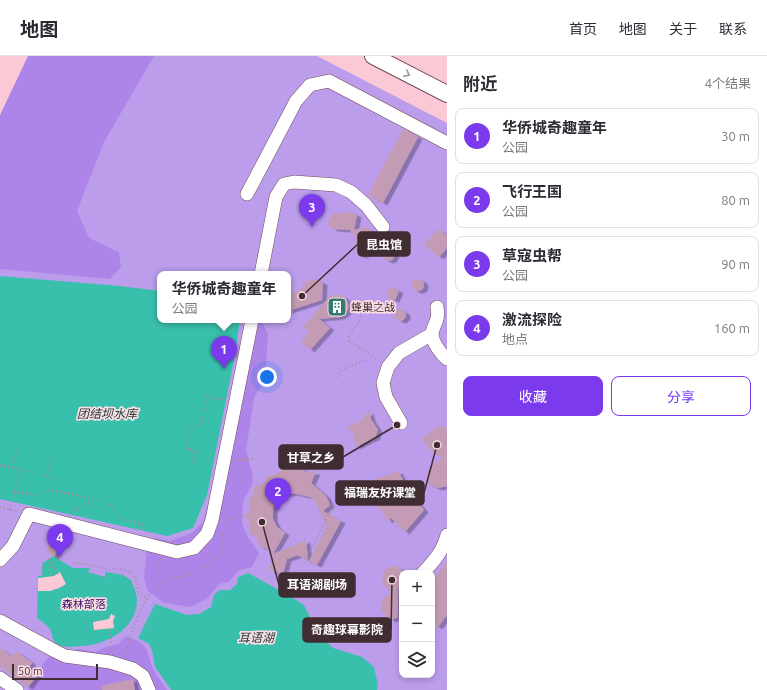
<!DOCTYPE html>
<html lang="zh">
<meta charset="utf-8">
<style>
body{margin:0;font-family:Ubuntu,"Noto Sans SC",sans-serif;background:#f2f2f3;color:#2b2b33}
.controls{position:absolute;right:12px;bottom:12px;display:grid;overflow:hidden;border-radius:8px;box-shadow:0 2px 6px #0003}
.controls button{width:36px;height:36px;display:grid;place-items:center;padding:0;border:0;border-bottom:1px solid #e1e1e2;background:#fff;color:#2b2b33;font:20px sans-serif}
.scale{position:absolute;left:12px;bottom:10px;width:86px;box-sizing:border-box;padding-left:4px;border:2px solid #402d32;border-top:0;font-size:11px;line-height:14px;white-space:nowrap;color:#402d32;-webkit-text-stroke:3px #fbdde4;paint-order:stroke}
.you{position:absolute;left:267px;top:321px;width:14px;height:14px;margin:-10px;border:3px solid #fff;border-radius:50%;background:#1a73e8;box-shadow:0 0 0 6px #1a73e833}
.badge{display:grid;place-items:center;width:26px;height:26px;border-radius:50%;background:#7c3aed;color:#fff;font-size:13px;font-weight:700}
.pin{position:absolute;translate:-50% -33px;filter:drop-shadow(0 1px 2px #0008)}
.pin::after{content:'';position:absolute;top:21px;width:14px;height:12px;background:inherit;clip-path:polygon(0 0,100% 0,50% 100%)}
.popup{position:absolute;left:157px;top:215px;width:134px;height:52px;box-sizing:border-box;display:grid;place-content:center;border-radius:8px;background:#fff;filter:drop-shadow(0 1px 3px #0005);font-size:13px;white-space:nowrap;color:#7c7c81}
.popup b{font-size:15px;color:#2b2b33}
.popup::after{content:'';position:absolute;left:50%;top:100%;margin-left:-8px;border:8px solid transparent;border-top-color:#fff}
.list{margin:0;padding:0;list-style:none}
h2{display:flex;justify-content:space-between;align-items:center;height:52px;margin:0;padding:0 16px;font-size:17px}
h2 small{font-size:13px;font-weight:400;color:#7c7c81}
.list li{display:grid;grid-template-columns:26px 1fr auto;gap:12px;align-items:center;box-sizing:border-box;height:56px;margin:0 8px 8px;padding:0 8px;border:1px solid #e1e1e2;border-radius:8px}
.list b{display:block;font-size:15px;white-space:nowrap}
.list p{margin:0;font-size:13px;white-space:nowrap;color:#7c7c81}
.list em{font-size:13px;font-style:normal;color:#7c7c81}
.actions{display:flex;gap:8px;padding:12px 16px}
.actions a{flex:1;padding:9px 0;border:1px solid #7c3aed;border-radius:8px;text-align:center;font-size:14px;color:#7c3aed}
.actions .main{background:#7c3aed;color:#fff}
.icon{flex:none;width:22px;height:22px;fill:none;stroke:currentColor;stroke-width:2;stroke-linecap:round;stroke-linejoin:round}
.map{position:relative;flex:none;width:447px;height:634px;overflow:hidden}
header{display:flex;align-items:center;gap:24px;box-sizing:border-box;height:56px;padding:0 20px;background:#fff;border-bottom:1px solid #e1e1e2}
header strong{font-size:19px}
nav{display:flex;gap:22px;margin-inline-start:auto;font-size:14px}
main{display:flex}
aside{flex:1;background:#fff}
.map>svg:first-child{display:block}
</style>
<header>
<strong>地图</strong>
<nav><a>首页</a><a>地图</a><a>关于</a><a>联系</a></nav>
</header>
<main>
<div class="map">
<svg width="447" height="634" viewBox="0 0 447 634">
<defs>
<filter id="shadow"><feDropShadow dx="4.5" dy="2.5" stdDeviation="0" flood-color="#0004"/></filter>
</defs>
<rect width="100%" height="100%" fill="#fbc9d6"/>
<path fill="#bb9dec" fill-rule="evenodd" d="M55,0h262l130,67v567h-447v-526zM160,218h128v46h-128zM402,517h30v102h-30z"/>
<g fill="#ad85e9">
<polygon points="28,0 154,0 104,86 77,155 89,182 119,196 121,211 110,223 0,213 0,59"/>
<polygon points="261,264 268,278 266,309 261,330 254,342 246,394 252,416 253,427 243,445 242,468 248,481 259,497 252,511 238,515 229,526 219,528 208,542 191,551 164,547 148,535 144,522 147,492 155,482 170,485 192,477 203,466 215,424 246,270"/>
<path d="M126,580c23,8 19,12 27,32 3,8 10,15 14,22h-138v-2l11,-16 3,-9 8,-8 28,-6 16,3 11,-5 12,-3z"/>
</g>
<g fill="#39c0ac">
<polygon points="0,220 120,230 160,235 160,264 240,264 234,304 207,439 193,472 167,480 0,443"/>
<path d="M53,500l20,12h17l-2,4 17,5 1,-5 17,3 8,5c2,6 6,13 6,20 0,29 -31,45 -56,46 -7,1 -18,2 -24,-2 -6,-4 -4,-12 -8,-16 -3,-4 -8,-7 -12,-10l1,-42 4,-1c-1,-13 1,-12 11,-19z"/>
<polygon points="248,517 293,542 304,549 318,577 333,592 362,601 374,611 378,629 377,634 171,634 155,611 152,594 149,588 138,582 155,548 187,559 199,558 211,551 214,539 220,534 230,534 237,528 238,521"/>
</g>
<g fill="#fbc9d6">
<polygon points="60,516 66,528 59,532 50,535 38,535 38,522 54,520"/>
<polygon points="111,558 115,560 113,565 114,572 94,574 93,566 109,563"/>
</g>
<g fill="#c49bb4" filter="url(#shadow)">
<polygon points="403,73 418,81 383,147 368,139"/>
<polygon points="350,156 357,159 354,174 366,171 374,176 371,195 362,200 357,198 355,181 350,174 333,173 327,168 333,158"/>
<polygon points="438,173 447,180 447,192 439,201 424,189"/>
<polygon points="388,193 392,194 395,199 392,204 388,205 383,202 382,196"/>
<polygon points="316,223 323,227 322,244 288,255 288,239 300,234 307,225"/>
<circle cx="418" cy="229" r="6"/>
<polygon points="392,231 399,235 395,244 388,242 387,238 387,234"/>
<polygon points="336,238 343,240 346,243 349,250 348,253 346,257 340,261 319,263 330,272 310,294 301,286 309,276 303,271 330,240"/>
<polygon points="399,252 406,257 406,261 402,265 398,264 394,260 395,256"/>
<polygon points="369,355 371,363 378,374 375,382 369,384 356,391 353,378 347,370 358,367"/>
<polygon points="440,369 447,372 447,430 438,432 430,429 426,421 427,417 431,410 443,402 431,395 421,383"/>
<polygon points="300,411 306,416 316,416 311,427 326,440 330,449 323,455 341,465 317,509 309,505 327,470 315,445 310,441 293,437 284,439 276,444 273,452 273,463 277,471 285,477 273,498 306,484 308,505 298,499 287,503 283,518 269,514 273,499 266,492 259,490 257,482 250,477 250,469 246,461 250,452 249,443 254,438 254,431 264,427 268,419 275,419 283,413 291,415"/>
<polygon points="398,415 411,439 424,454 405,476 391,462 388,465 373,443 376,441 371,425"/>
<polygon points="50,489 59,491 54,501 46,495"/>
<polygon points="447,505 447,559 438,571 432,567 432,525"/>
<polygon points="391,510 399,511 402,514 402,531 398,533 398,561 391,564 381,555 381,545 391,536 384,529 382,522 385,514"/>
<polygon points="0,592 12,601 16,595 32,607 28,612 37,619 28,631 0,610"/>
<polygon points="133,623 135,634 102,634 101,630"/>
</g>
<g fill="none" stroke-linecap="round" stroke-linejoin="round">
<g stroke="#744b57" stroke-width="14">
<g id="minor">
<polyline points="247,138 296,45 310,29 329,25 447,87"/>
<polyline points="261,218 276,141 284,128 294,126 336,129 351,136 366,149 383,171"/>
<path d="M437,251c3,15 -5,18 -5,28 1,8 9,19 15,24"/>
<polyline points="401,367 386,341 383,327 388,311 399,297 432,278"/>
<polyline points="0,504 13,490 29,458 177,496 194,492 207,478 212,464 252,264"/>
<path d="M423,517c11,-12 20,-22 24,-38"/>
<polyline points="0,565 55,595 65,600 110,606 133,613 143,620 149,634"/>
<polyline points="0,622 17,634"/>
</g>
</g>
<g stroke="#744b57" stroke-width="18">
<polyline id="major" points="373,0 447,38"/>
</g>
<g stroke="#af8a94" stroke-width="2" stroke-dasharray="1 3" stroke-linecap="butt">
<path d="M361,256l-1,9 -11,14v6c10,8 18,7 25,18"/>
<path d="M336,321c9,-12 23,-15 38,-18l4,2"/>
<polyline points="236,404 253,403"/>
<polyline points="0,409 56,422"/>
<polyline points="210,410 192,407 196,395 186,392 190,373 201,368 207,341 225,344"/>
<polyline points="12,412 18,389"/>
<polyline points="47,420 52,398"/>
<polyline points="14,435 37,440 52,434 110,447 120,462 143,469 142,474"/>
<polyline points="0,451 18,456"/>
<polyline points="10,454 20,414"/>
<polyline points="71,457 93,443"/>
<polyline points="224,470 228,463 237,460 246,461"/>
<polyline points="51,502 58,518"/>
<polyline points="48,503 54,521"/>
<polyline points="160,503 159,516 163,527"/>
<polyline points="43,506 43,521"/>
<polyline points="74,507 86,508 109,514 116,512 125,514 133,518 137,526 139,537 148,543"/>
<polyline points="304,507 335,447 371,425"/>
<polyline points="111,595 111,572"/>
<path d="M125,599c5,-21 15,-50 30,-67 10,-10 24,-10 36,-15 8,-3 26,-13 30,-20 3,-6 1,-16 1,-22"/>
</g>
<use href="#minor" stroke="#fff" stroke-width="13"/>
<use href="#major" stroke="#fff" stroke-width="16"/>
</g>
<defs><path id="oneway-chevron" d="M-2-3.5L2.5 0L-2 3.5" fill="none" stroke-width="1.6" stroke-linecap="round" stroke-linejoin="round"/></defs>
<use stroke="#a09698" href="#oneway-chevron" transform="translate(407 18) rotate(27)"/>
<defs>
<g id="building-square" transform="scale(1)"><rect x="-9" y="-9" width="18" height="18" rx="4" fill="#357a6e" stroke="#fbdde4"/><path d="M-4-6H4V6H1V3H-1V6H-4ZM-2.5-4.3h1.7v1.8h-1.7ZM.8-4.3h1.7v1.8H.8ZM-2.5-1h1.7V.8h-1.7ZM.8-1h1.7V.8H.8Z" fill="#fff"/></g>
</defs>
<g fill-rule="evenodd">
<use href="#building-square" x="337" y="251"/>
</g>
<g text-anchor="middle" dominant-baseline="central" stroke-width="3.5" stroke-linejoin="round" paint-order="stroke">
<g font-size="11" fill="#402d32" stroke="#fbdde4" text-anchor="start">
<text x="351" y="251">蜂巢之战</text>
</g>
<g font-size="11" fill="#390964" stroke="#fbdde4">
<text x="84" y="548">森林部落</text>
</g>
<g font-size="12" font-style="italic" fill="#233f3a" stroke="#fbdde4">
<text x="107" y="357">团结坝水库</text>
<text x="256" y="581">耳语湖</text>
</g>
</g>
<path fill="none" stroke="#402d32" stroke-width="1.5" d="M302 240L358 188M397 369L343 401M437 389L424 437M262 466L279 529M392 524L391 574"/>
<g fill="#402d32" stroke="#fbdde4" stroke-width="1.5">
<circle cx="302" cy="240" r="4"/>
<circle cx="397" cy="369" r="4"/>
<circle cx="437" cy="389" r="4"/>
<circle cx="262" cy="466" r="4"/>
<circle cx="392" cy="524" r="4"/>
</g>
<g fill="#402d32" stroke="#402d32" stroke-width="1.5">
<rect x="358" y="176" width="52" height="24" rx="4"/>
<rect x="279" y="389" width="64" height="24" rx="4"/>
<rect x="336" y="425" width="88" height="24" rx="4"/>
<rect x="279" y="517" width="76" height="24" rx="4"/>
<rect x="303" y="562" width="88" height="24" rx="4"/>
</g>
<g font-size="12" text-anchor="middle" font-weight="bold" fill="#fff">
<text x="384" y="193">昆虫馆</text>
<text x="311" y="406">甘草之乡</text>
<text x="380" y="441">福瑞友好课堂</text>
<text x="317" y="533">耳语湖剧场</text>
<text x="347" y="578">奇趣球幕影院</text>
</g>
</svg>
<div class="controls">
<button>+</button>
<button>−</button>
<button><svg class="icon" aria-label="layers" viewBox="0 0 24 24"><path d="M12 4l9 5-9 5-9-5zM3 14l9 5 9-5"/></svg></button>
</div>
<div class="scale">50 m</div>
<div class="you"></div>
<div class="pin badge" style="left:224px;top:313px">1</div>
<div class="popup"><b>华侨城奇趣童年</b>公园</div>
<div class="pin badge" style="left:278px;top:455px">2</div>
<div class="pin badge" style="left:312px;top:171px">3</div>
<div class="pin badge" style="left:60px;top:501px">4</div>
</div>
<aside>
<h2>附近<small>4个结果</small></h2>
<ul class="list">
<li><span class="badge">1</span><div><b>华侨城奇趣童年</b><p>公园</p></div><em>30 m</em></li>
<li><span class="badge">2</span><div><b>飞行王国</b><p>公园</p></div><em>80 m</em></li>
<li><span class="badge">3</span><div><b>草寇虫帮</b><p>公园</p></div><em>90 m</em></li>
<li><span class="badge">4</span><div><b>激流探险</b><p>地点</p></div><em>160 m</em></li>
</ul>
<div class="actions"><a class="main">收藏</a><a>分享</a></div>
</aside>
</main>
